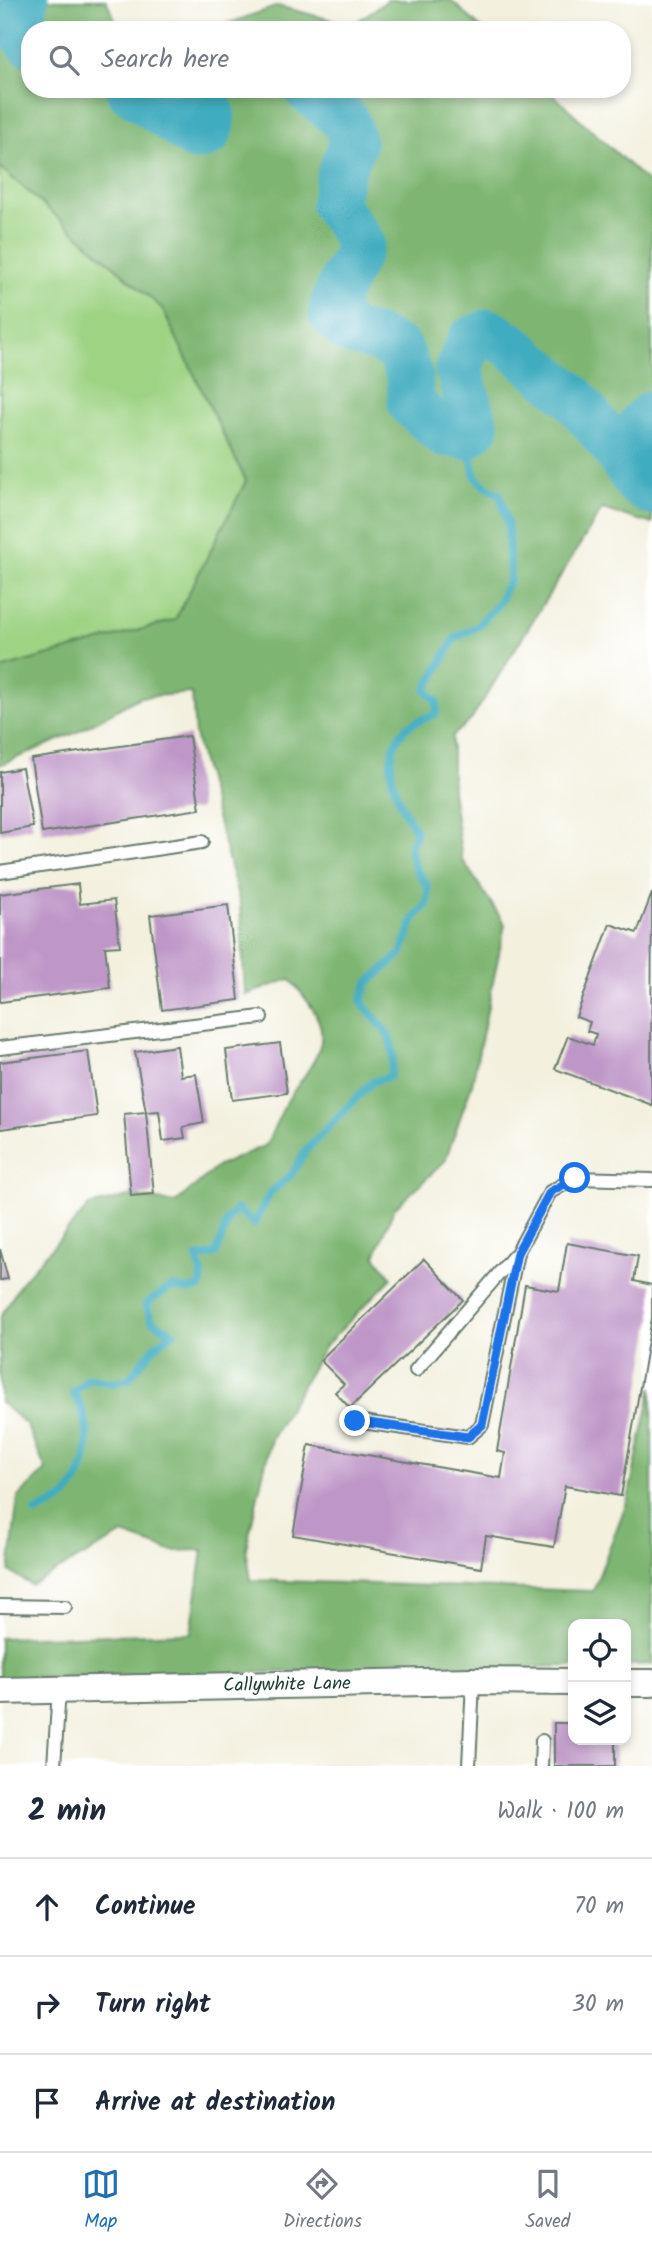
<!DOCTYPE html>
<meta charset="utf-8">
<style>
body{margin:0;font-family:Kalam,sans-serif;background:#f2f2f3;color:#1f2937}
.controls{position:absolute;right:21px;bottom:21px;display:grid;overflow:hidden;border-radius:14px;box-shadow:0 4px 10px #0003}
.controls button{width:63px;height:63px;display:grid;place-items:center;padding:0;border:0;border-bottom:2px solid #e0e1e3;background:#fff;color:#1f2937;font:35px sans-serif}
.stop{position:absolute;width:21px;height:21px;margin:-16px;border:5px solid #1a73e8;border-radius:50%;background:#fff}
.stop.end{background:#1a73e8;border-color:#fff;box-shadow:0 2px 7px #0008}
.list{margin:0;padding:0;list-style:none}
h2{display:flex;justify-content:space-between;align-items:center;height:91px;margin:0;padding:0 28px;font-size:30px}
h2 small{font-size:23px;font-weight:400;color:#747a83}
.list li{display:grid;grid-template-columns:46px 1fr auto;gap:21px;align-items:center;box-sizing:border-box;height:98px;padding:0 28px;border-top:2px solid #e0e1e3}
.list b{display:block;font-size:26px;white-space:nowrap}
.list em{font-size:23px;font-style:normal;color:#747a83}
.icon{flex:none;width:38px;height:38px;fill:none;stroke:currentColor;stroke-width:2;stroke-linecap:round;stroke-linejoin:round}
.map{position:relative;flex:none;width:652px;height:1766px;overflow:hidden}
.search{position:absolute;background:#fff;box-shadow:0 4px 10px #0003;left:21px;right:21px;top:21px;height:77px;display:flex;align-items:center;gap:18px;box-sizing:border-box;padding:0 24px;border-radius:28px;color:#747a83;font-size:26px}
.sheet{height:385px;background:#fff}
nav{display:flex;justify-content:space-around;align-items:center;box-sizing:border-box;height:98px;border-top:2px solid #e0e1e3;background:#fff;font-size:19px;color:#747a83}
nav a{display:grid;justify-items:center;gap:4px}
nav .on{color:#1f6fb2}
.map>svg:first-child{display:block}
</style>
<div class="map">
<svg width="652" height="1766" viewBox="0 0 652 1766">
<rect width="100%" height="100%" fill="#fff"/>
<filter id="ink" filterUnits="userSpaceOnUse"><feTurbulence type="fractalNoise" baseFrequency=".0143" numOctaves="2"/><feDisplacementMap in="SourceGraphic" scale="14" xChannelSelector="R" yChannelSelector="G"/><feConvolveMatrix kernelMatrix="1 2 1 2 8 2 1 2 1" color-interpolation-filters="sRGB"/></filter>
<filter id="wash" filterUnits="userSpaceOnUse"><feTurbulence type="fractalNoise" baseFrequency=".00686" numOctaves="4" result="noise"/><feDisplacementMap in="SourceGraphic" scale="28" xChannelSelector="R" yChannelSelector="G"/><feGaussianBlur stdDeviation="1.57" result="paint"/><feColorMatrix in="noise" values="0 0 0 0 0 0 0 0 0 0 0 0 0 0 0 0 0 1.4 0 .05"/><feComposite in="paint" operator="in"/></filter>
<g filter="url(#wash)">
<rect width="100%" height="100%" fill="#f3f0de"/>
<polygon fill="#9ed384" stroke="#5e885c" stroke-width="2" points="0,167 162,308 246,481 175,620 0,669"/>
<g fill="#7eb572" stroke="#4e7953" stroke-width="2">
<path d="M0,0h106l12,26 13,4h-101v59h517l105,97v338l-50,-15 -131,211 -19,16v55l10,68 43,65 -33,160 -27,77 -51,48 -19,47 17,22 -67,68 -54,93 -25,109 5,32 342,11 35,-92 24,-112v277l-26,1v-41h-53v42l-573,12v-40l191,-5 12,-83 -32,1 -48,-17 -92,51 -22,-14 9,-74 28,-27 -20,-46 -26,-22v-84l22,-37 67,-75 42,-10 44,7 43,-37 48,-21c9,-17 16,-38 27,-53 38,-52 39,-63 -3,-113l-45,16 -5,-91 -45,-169 -3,-42 -52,4 -65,36 -75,32v-96l175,-49 71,-139 -84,-173 -162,-141z"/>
<polygon points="388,0 451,0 483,30 209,30 278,6 352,25"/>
</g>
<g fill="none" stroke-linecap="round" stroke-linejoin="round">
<path stroke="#40acbf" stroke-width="8" d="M36,1512c9,-5 23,-9 30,-16 26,-28 28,-73 7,-103l16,-15 23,5 17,-4 25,-32 19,-14 -21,-12 -6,-17 25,-17 18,3 12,-3 1,-14 -5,-15 19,-4 12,-35 9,-10 17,15 16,-31 22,-19 14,-24 66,-68 18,-6c10,-42 -7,-44 -29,-75l7,-18 33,-29 13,-35 13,-15 1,-17 -12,-18 -6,-19 6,-19c-18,-28 -38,-67 -14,-99 7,-9 23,-14 34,-18l1,-12 -11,-12 29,-52 22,-11 21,-23 12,-25 -2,-54 -8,-31c-38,-18 -21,-24 -35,-58"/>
<g stroke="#40acbf" stroke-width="47">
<polyline points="25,0 21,31 30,43"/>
<path d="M128,89l67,48 13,-3c7,-19 3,-29 -9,-45"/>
<path d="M307,89l39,32 7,22 -12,29 -7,32 27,39c-8,25 -27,46 -29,71l18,18 25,6 25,12 10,27 1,27 33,29 21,3 11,-9 -18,-59 13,-28 18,-8 20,12 64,53 40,49 25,38 14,8"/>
<polyline points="652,414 642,423 652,437"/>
</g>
</g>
<g id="blocks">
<g fill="#be96c7">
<polygon points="189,736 200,809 42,833 31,759"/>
<polygon points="22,768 33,827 0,833 0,772"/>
<polygon points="78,884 80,904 114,900 120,946 105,947 110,988 0,1002 0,894"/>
<polygon points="652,893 651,1070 652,1105 555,1069 568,1036 593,1045 596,1034 587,1031 590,1022 576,1017 610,924 637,933"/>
<polygon points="228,905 239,1000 162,1010 150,915"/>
<polygon points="280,1043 287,1093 232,1100 226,1050"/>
<polygon points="177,1046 181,1076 196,1074 204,1123 183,1127 185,1138 163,1141 159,1111 146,1112 135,1052"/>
<polygon points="88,1051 97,1116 0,1129 0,1062"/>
<polygon points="146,1112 154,1194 131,1196 124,1114"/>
<polygon points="567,1243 638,1256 634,1281 652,1285 652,1318 621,1496 565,1486 554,1547 486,1536 481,1568 293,1535 309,1445 501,1478 505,1453 497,1451 525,1285 559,1291"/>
<polygon points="0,1249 8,1279 0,1280"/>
<polygon points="424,1259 463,1300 350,1408 335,1392 344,1384 320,1360"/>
<polygon points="554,1723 573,1723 573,1740 615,1740 615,1766 554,1766"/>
</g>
</g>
</g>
<g filter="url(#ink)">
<use href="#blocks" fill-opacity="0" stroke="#697c70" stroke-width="2"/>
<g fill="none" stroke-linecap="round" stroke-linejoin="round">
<g stroke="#697c70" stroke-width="16">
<g id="lane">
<polyline points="0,872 202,842"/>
<polyline points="0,1048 261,1017"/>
<polyline points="416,1370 514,1256"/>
<polyline points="355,1421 468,1437 482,1425 517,1253 550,1192 575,1178 652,1180"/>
<polyline points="0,1606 65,1607"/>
<polyline points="54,1766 59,1689"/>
<polyline points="469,1766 473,1681"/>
<polyline points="541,1766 542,1741"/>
</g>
</g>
<g stroke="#697c70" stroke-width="30">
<g id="street">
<polyline points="626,1683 652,1683"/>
<polyline points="0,1691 473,1681 573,1682"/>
</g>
</g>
<use href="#lane" stroke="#fff" stroke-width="12"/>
<use href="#street" stroke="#fff" stroke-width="26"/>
</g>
</g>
<g fill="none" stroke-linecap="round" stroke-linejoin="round" filter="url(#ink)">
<polyline stroke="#1a73e8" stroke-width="9" points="355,1421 468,1437 482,1425 517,1253 550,1192 575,1178"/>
</g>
<g text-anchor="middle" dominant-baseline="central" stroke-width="7" stroke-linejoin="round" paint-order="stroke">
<g font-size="19" fill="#1f3d34" stroke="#fff">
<text transform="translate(287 1685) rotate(-1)">Callywhite Lane</text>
</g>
</g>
</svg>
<div class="controls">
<button><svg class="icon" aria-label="locate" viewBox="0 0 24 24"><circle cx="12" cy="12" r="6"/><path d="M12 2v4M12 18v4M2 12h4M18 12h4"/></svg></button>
<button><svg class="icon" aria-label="layers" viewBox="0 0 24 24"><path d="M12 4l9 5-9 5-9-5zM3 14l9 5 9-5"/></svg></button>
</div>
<div class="stop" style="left:575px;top:1178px"></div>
<div class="stop end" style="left:355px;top:1421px"></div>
<div class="search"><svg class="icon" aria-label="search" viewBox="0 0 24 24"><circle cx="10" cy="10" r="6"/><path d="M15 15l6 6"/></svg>Search here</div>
</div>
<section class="sheet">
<h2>2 min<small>Walk · 100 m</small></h2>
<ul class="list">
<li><svg class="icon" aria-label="ahead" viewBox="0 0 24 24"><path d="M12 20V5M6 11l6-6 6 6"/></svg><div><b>Continue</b></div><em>70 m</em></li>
<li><svg class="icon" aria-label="right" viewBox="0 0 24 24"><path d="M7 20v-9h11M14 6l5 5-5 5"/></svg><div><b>Turn right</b></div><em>30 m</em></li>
<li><svg class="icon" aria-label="arrive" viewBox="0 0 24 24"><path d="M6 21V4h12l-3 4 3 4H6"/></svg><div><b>Arrive at destination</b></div></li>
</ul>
</section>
<nav>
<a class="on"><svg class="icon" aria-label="map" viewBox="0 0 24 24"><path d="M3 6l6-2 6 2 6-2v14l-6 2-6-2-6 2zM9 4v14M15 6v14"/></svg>Map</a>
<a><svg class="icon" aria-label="directions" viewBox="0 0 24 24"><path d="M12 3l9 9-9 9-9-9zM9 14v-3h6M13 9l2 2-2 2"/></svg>Directions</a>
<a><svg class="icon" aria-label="saved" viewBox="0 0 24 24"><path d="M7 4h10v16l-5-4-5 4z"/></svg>Saved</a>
</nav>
